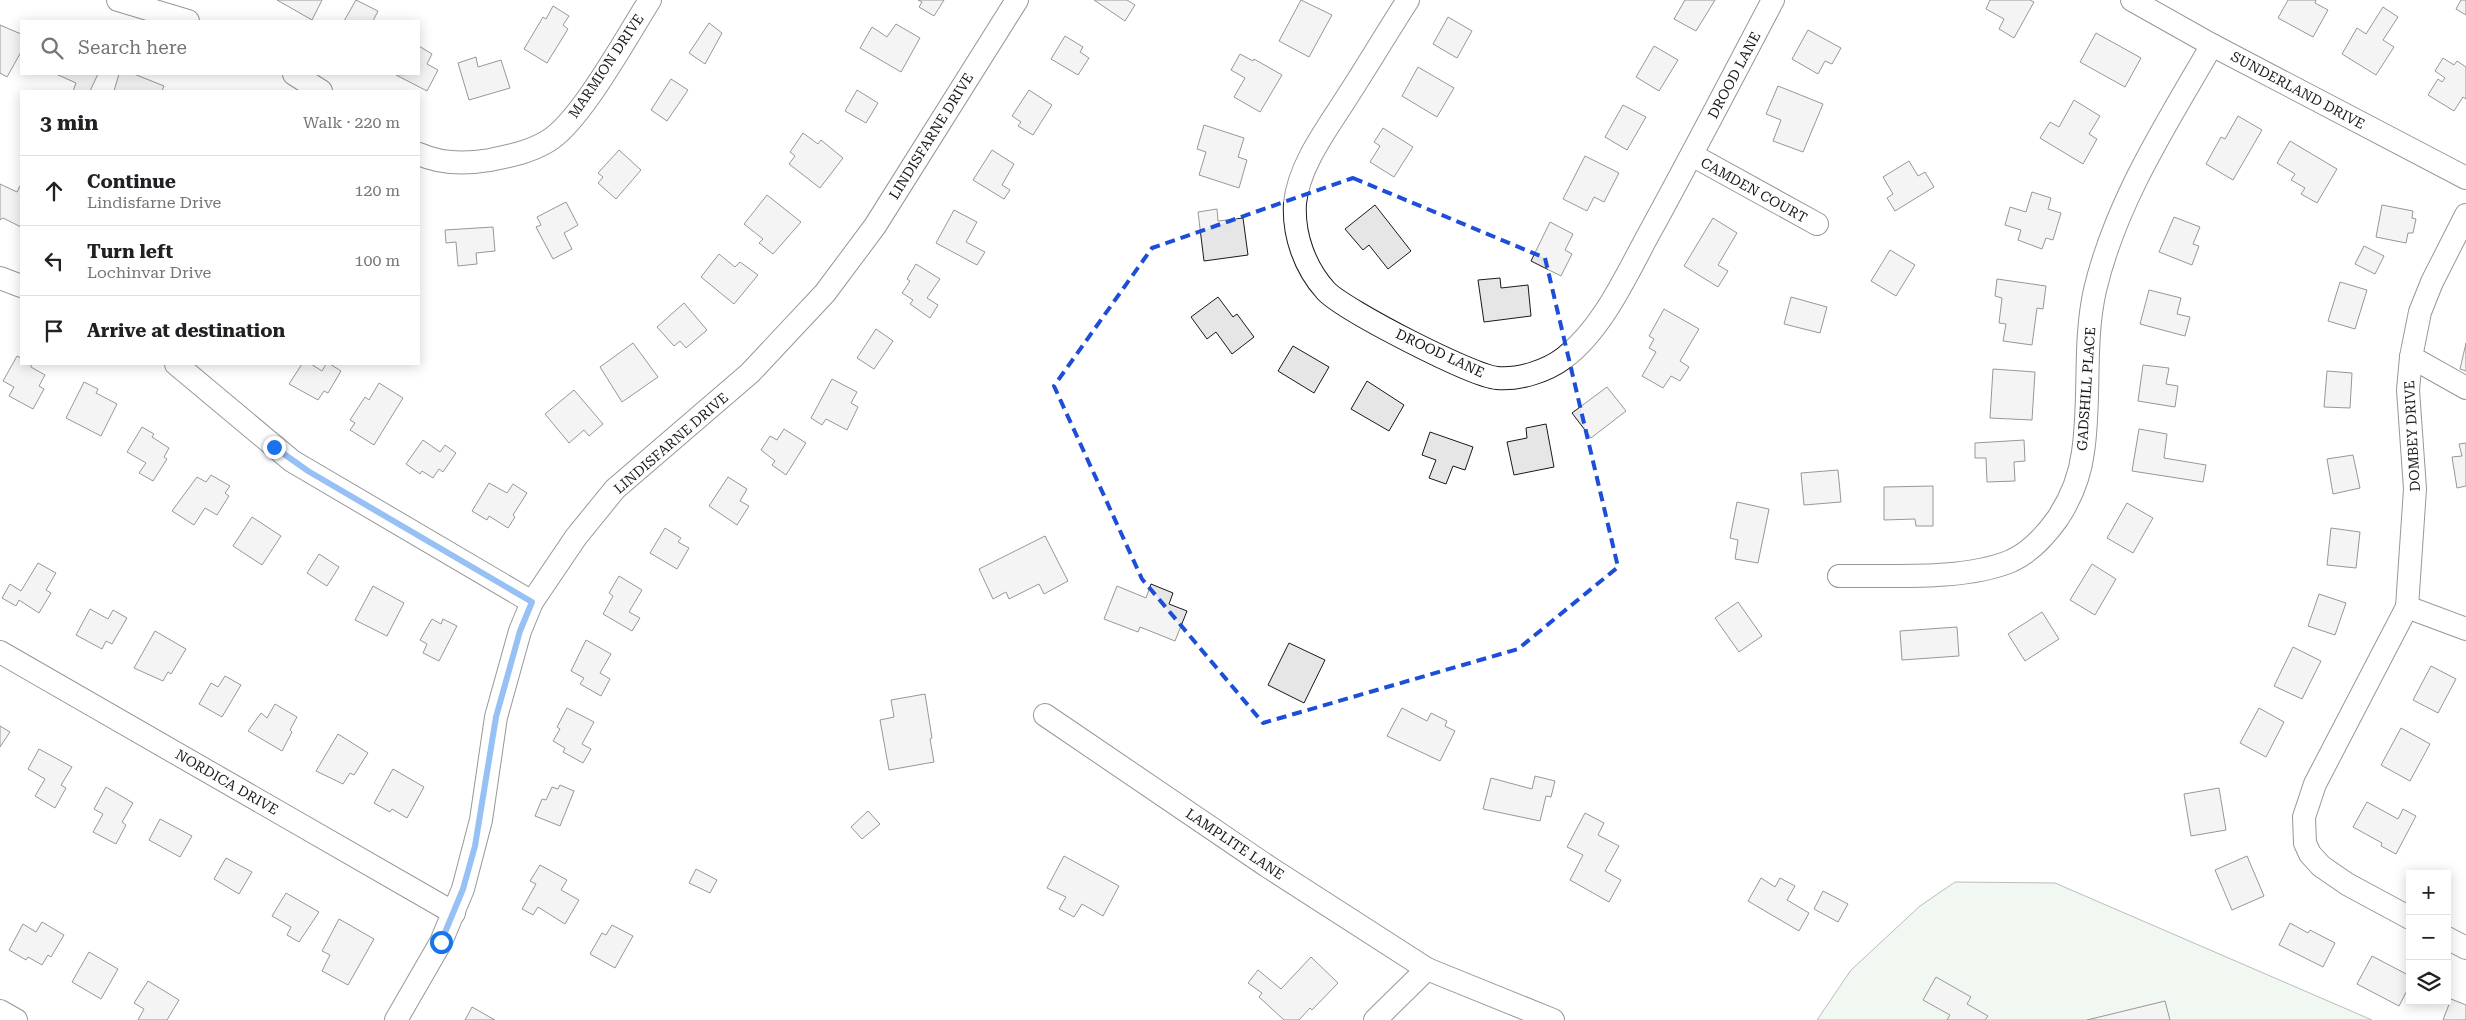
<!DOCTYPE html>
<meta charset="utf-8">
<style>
body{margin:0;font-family:"Roboto Serif",serif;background:#f2f2f2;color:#202124}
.controls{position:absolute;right:15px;bottom:15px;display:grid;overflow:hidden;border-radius:0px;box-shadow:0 2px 12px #0003}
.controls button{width:45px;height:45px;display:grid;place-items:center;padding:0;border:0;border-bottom:1px solid #e0e0e0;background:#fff;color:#202124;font:25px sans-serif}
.stop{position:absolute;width:15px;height:15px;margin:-11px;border:4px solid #1a73e8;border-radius:50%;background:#fff}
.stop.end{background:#1a73e8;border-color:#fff;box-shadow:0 1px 5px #0008}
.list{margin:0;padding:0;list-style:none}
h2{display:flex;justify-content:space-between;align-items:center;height:65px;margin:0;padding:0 20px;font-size:21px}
h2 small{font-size:16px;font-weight:400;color:#757577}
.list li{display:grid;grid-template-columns:32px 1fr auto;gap:15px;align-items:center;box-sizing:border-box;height:70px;padding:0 20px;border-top:1px solid #e0e0e0}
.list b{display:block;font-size:19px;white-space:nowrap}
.list p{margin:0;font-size:16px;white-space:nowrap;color:#757577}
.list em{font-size:16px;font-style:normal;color:#757577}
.icon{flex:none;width:28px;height:28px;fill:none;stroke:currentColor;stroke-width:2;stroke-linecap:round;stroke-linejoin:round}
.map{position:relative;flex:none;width:2466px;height:1020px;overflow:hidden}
.search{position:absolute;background:#fff;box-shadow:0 2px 12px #0003;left:20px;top:20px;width:400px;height:55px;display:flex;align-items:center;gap:12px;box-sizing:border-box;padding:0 18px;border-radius:0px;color:#757577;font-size:19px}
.panel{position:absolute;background:#fff;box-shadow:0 2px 12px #0003;left:20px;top:90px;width:400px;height:275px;border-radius:0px}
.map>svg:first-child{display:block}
</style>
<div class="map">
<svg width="2466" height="1020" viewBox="0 0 2466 1020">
<rect width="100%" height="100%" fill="#fff"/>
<polygon fill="#e0efe3" stroke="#6a6a6a" points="1955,882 2055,883 2372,1020 1817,1020 1851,970 1920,906"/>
<g fill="#e6e6e6" stroke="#1a1a1a">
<polygon points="277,0 322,0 312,20"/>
<polygon points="356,0 378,11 373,21 344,21"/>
<polygon points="918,0 944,0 934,16 919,7 922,2"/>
<polygon points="1094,0 1127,0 1135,5 1125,21"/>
<polygon points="1301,0 1332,15 1309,57 1279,41"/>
<polygon points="1685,0 1715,0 1696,31 1674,19"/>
<polygon points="1990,0 2030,0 2034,2 2014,38 1999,29 2004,19 1986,9"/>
<polygon points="2288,0 2316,0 2315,3 2328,10 2313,37 2278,18"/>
<polygon points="2461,0 2466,0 2466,15 2456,9"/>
<polygon points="553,6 569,16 563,25 568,29 547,63 524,49 543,17 546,19"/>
<polygon points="2383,7 2398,17 2383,40 2394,47 2376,75 2342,54 2357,28 2366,34"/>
<polygon points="1448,17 1472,31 1457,58 1433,44"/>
<polygon points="709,23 722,33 705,64 689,53"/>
<polygon points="896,24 920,38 901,72 860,48 872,27 887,37"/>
<polygon points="0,25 21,34 21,52 7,77 0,73"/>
<polygon points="1808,30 1841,48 1832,64 1825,61 1818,74 1792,59"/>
<polygon points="2096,33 2141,58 2125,87 2080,62"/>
<polygon points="1065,36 1083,47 1080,52 1089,58 1078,75 1051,59"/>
<polygon points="419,46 432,54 427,64 438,70 427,91 396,75 419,74"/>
<polygon points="1654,46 1678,60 1659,91 1636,77"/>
<polygon points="1240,54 1253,61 1254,59 1282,75 1260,112 1234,97 1245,78 1231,70"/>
<polygon points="476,57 478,67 501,60 510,88 469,100 458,63"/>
<polygon points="2443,58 2454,65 2457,61 2466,67 2466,99 2463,97 2454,111 2428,95 2438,79 2442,82 2445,78 2435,71"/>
<polygon points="1418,67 1454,88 1437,117 1402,96"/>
<polygon points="56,74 98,74 90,91 73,91 76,83"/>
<polygon points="119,74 134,74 164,86 162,91 114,91"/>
<polygon points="671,79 688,90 667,121 651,110"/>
<polygon points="1778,86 1823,104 1803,152 1773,141 1781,120 1766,114"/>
<polygon points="857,90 878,103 866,123 845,111"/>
<polygon points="1029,90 1052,105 1033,135 1018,126 1021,122 1012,116"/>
<polygon points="2074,100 2100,116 2089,134 2097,139 2083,164 2040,138 2050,122 2059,127"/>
<polygon points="1623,105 1646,117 1627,150 1605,137"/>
<polygon points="2238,116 2262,130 2233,180 2206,164 2221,137 2225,139"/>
<polygon points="1204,125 1244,138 1238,157 1247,160 1239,188 1199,175 1206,152 1197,149"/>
<polygon points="1383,128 1413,147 1394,177 1370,162 1380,146 1374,142"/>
<polygon points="803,133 818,144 821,140 843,158 820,188 789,164 795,156 790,152"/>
<polygon points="2290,141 2337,169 2317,203 2301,194 2305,188 2291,180 2295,174 2277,163"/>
<polygon points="619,150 641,170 616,199 598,183 603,177 598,173"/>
<polygon points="992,150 1014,164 1002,185 1010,190 1004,199 973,180"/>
<polygon points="1585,156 1619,173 1604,202 1594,197 1587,211 1563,199"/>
<polygon points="1909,161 1918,176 1925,172 1934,187 1895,211 1887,198 1893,194 1883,177"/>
<polygon points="0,184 17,192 21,184 21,227 3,218 0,220"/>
<polygon points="2032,192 2051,198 2048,209 2061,213 2053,240 2046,238 2042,249 2018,240 2021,230 2005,225 2010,207 2026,212"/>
<polygon points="767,195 801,222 773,254 759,243 763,239 744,224"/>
<polygon points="566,202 578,225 564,233 572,249 553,259 536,227 541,225 537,217"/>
<polygon points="1375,205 1411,251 1388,269 1369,245 1363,250 1345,229"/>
<polygon points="2382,205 2413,211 2412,218 2416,219 2413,233 2408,233 2406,243 2376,237"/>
<polygon points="1217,209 1218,221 1243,218 1248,255 1204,261 1198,212"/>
<polygon points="954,210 977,222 966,242 985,252 977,265 936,243"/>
<polygon points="2174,217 2200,227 2193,244 2199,246 2192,265 2159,252"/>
<polygon points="1713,218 1737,233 1718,265 1728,271 1718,287 1684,266"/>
<polygon points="1550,222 1573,234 1565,250 1572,254 1561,276 1531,261"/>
<polygon points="493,227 495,251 476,253 477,264 458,266 456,242 446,243 445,230"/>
<polygon points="2364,246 2384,256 2375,274 2355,264"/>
<polygon points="1890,250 1915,265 1896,296 1871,281"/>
<polygon points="719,254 735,267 740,262 758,275 734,304 701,277"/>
<polygon points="916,264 940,279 927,298 938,305 930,318 910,304 913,300 902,293 910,281 907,279"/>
<polygon points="1500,278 1501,288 1528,285 1531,316 1484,322 1478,280"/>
<polygon points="1997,279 2046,286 2043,309 2037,308 2032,345 2003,341 2006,324 1999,323 2002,298 1995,296"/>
<polygon points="2340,282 2367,290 2355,329 2328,321"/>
<polygon points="2149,290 2181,298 2177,314 2190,317 2185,336 2140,324"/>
<polygon points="1218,297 1233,317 1237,314 1254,337 1232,354 1216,332 1207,339 1191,317"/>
<polygon points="1791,297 1827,307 1820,333 1784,324"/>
<polygon points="684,303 707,330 686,348 680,341 674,346 657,327"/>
<polygon points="1664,309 1699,329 1680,361 1689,367 1680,381 1671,376 1663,388 1642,376 1656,352 1649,348 1654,339 1649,336"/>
<polygon points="876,329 893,341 874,369 857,358"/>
<polygon points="633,343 658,377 622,402 600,367"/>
<polygon points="2466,343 2466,371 2460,369"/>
<polygon points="1293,346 1329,367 1314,393 1278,371"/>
<polygon points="17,356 21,358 21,364 31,364 31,367 45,375 39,386 44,389 33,409 9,396 14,387 3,381"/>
<polygon points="302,364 311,364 322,371 326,364 330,364 341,371 328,393 324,391 318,400 289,384"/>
<polygon points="2143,365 2169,368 2166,384 2178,386 2175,407 2138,401"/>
<polygon points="1993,369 2035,372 2032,420 1990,418"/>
<polygon points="2327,371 2352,373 2350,408 2324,407"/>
<polygon points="832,379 857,392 851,403 858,407 847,430 826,419 822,425 811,418"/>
<polygon points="1367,381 1404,405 1389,431 1351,409"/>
<polygon points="84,382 98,389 96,393 117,404 101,436 66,418"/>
<polygon points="379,383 403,398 374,445 350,430 355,423 350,420 365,397 369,400"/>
<polygon points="1607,387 1626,411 1591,438 1572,413"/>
<polygon points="574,390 603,424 589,436 584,430 569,443 545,414"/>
<polygon points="1546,424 1554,467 1514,475 1507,442 1527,438 1526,428"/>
<polygon points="142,427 154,434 152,437 169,448 164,457 167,459 153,481 139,473 146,463 127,452"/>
<polygon points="784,429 806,443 786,475 772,465 775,461 761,450 770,436 777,440"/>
<polygon points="2139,429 2167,434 2164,458 2206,465 2203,482 2132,471"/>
<polygon points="1430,432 1473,447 1465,470 1453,466 1446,484 1429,478 1436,460 1422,455"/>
<polygon points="423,440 440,452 445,445 456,453 443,472 439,469 433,478 422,471 420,474 406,464"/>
<polygon points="2024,440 2025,461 2014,462 2015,481 1987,482 1986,458 1975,458 1975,443"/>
<polygon points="2466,443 2466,486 2457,488 2452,457 2462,456 2459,444"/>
<polygon points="2353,455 2360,488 2333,494 2327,459"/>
<polygon points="1838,470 1841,502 1804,505 1801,473"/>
<polygon points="211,475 230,486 225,493 229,496 217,515 205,508 194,525 172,511 197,477 206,482"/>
<polygon points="728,477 747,489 740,501 749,506 737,525 709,506"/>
<polygon points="489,483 507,493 513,484 527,493 513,515 515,517 508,528 489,516 487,520 472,511"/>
<polygon points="1933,486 1933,526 1916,526 1915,519 1884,520 1884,487"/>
<polygon points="1737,502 1769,509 1758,563 1735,559 1738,540 1730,538"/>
<polygon points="2127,503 2153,518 2133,553 2107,538"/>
<polygon points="252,517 281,536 262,565 233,546"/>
<polygon points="665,528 681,538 678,542 689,548 677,569 650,553"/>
<polygon points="2331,528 2360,532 2356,568 2327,565"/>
<polygon points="1045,536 1068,581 1044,594 1039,584 1009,599 1006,592 993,599 979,569"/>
<polygon points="319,554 339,567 327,586 307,573"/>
<polygon points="38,563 56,573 46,590 51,593 39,613 19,600 16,606 2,598 10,584 21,591"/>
<polygon points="2092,564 2116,579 2095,615 2070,600"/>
<polygon points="619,576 642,590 629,612 640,618 632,631 603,614 613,596 609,593"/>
<polygon points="1151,584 1173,593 1169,604 1187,611 1175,641 1140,627 1138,632 1104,619 1117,586 1146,598"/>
<polygon points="373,586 404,603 387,636 355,620"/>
<polygon points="2319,594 2346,603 2335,635 2308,626"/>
<polygon points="1738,602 1762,636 1739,652 1715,618"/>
<polygon points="90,609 108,619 113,610 127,618 112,644 106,641 102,649 76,635"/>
<polygon points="2042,612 2059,639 2025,661 2008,634"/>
<polygon points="432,619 441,624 443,619 457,626 439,661 423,653 427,644 420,640"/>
<polygon points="1957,627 1959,656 1902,660 1900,631"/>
<polygon points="155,631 186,649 171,674 168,672 163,681 134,668"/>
<polygon points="586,640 611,654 600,673 610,679 601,696 580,684 584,678 571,671"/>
<polygon points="1289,643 1325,660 1304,703 1268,685"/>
<polygon points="2293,647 2321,661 2302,699 2274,686"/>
<polygon points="2431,666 2456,679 2438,713 2413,700"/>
<polygon points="225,676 241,685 222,717 199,704 211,683 218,687"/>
<polygon points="925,694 932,738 930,739 934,762 889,770 880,720 894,717 891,700"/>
<polygon points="275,704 297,717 290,730 292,732 282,751 248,731 261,713 267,718"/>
<polygon points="567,708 594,722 582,744 591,749 583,763 563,752 565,748 553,741 560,729 557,727"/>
<polygon points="1402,708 1427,721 1431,713 1447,721 1445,726 1455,731 1440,761 1387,736"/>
<polygon points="2259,708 2284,722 2266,757 2240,743"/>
<polygon points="0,726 10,732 0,747"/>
<polygon points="2401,728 2430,744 2410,781 2381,765"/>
<polygon points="338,734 368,753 354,775 350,773 343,784 316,771"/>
<polygon points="39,749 72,767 61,785 66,788 55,808 35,796 45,779 28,769"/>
<polygon points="393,769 424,787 407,818 392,809 390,812 374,803"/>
<polygon points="1535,776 1555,781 1551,797 1546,796 1540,821 1483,809 1491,778 1532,789"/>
<polygon points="560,785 574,791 560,826 535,816 542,799 546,800 552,787 558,789"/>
<polygon points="106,787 133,803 122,822 126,825 116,844 93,832 103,814 94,809"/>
<polygon points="2219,788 2226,830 2191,836 2184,794"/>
<polygon points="2367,802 2398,819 2403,809 2416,816 2396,854 2381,846 2382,843 2353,827"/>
<polygon points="868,811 880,824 862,839 851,827"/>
<polygon points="1585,813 1604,823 1598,835 1619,846 1605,871 1621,880 1609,902 1570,880 1583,855 1567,847"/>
<polygon points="160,819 192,836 180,857 149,840"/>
<polygon points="1064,856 1119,886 1103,916 1082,904 1074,917 1059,909 1066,897 1047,888"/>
<polygon points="2247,856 2264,896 2232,910 2215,870"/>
<polygon points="226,858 252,872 239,894 214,879"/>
<polygon points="540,865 567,880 561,890 579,900 565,924 538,907 533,915 522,909 536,884 530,881"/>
<polygon points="696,869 717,880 710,893 689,883"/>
<polygon points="1761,878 1775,887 1780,878 1795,886 1787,900 1809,913 1799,931 1748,901"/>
<polygon points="1823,891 1848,904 1838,922 1814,909"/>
<polygon points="286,893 319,912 299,942 287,935 291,927 272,916"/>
<polygon points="339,919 374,939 348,985 322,971 330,955 322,951"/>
<polygon points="42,922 64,935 51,957 48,955 42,965 28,957 26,960 9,950 23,924 36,932"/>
<polygon points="2290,923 2308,933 2310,930 2335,943 2323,967 2279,945"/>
<polygon points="612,925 633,936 615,968 590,954 602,933 606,935"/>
<polygon points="89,952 118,969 101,999 72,982"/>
<polygon points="2372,956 2410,976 2410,985 2399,1006 2357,984"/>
<polygon points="1311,957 1338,983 1312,1010 1310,1008 1299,1020 1284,1020 1259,997 1262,993 1248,983 1258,970 1281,989"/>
<polygon points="1936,977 1971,997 1967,1004 1988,1016 1985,1020 1947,1020 1950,1015 1923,1000"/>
<polygon points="148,981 179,1000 167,1020 138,1020 144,1009 134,1003"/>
<polygon points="2451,999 2466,1005 2466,1020 2443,1020"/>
<polygon points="2165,1001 2170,1020 2087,1020"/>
<polygon points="472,1007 495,1020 465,1020"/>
</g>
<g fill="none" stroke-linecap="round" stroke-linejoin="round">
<g stroke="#1a1a1a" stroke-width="24">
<g id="minor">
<polyline points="118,0 188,21"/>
<path d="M1408,0c-20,31 -39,63 -59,94 -20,32 -50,70 -54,109 -2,32 10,65 31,88 18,19 146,85 171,87 22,2 50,-7 67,-20 40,-30 64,-87 88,-130 41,-75 81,-152 121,-228"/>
<polyline points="2132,0 2212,45 2466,178"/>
<polyline points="294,74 321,91"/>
<path d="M419,154c22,10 48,10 71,6 20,-4 40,-8 58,-19 33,-20 79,-105 102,-141"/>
<polyline points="1692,155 1817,224"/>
<polyline points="0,278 21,286"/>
<polyline points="2411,357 2466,388"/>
<polyline points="176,364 292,461 532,602"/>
<path d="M1839,576c51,-1 124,5 172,-15 20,-9 35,-26 47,-43 13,-20 22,-42 25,-66 8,-54 0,-109 12,-162 21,-89 72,-167 117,-245"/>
<polyline points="2407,607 2466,629"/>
<polyline points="0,652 454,913"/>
<polyline points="1045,715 1267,866 1427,969 1553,1020"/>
<polyline points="2410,918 2347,884 2321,866 2310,854 2305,843 2304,817 2315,784 2407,607 2415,489 2408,390 2411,357 2420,312 2432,282 2466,215"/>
<polyline points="2447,938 2466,948"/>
<polyline points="0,1011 16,1020"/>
<polyline points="396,1020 441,942 463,889 481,820 496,717 520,631 532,602 576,537 615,489 750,373 825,293 875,226 1017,0"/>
<polyline points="1375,1020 1427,969"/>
</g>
</g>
<use href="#minor" stroke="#fff" stroke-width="22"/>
</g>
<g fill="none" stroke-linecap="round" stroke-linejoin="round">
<polyline stroke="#1a73e8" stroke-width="6" points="274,447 308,471 532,602 520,631 496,717 475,846 463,889 441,942"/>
</g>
<path d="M0 0H2466V1020H0ZM1353,178l192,80 73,309 -100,82 -255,74 -121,-144 -88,-193 98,-138z" fill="#fff" fill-opacity=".55" fill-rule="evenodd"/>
<path fill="none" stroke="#1d4ed8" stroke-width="4" stroke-dasharray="10 6" stroke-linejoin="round" d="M1353,178l192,80 73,309 -100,82 -255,74 -121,-144 -88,-193 98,-138z"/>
<g text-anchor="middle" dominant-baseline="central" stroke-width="4" stroke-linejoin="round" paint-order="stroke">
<g font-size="14" fill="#1a1a1a" stroke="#fff">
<text transform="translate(606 66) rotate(-56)">MARMION DRIVE</text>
<text transform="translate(1734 75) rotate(-62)">DROOD LANE</text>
<text transform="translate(2298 90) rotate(28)">SUNDERLAND DRIVE</text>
<text transform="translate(931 136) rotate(-58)">LINDISFARNE DRIVE</text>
<text transform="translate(1754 190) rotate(29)">CAMDEN COURT</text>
<text transform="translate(1440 353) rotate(25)">DROOD LANE</text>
<text transform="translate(2086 389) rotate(-86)">GADSHILL PLACE</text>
<text transform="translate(2412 436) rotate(-93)">DOMBEY DRIVE</text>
<text transform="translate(671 443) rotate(-41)">LINDISFARNE DRIVE</text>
<text transform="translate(227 782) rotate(30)">NORDICA DRIVE</text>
<text transform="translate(1235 844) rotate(34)">LAMPLITE LANE</text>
</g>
</g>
</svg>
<div class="controls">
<button>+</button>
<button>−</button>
<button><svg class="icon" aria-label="layers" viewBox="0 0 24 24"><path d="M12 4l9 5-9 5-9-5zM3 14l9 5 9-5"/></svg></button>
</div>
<div class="stop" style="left:441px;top:942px"></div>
<div class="stop end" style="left:274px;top:447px"></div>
<div class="search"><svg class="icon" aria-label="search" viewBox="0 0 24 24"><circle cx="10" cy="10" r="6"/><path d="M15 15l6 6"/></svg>Search here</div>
<section class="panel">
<h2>3 min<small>Walk · 220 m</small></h2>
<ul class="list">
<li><svg class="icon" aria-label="ahead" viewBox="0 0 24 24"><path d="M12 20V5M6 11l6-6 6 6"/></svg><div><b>Continue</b><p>Lindisfarne Drive</p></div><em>120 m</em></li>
<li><svg class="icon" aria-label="left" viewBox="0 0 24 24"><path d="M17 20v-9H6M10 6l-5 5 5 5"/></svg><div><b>Turn left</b><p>Lochinvar Drive</p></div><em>100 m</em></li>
<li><svg class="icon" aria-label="arrive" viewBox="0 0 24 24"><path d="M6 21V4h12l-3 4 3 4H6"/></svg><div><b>Arrive at destination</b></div></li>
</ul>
</section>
</div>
